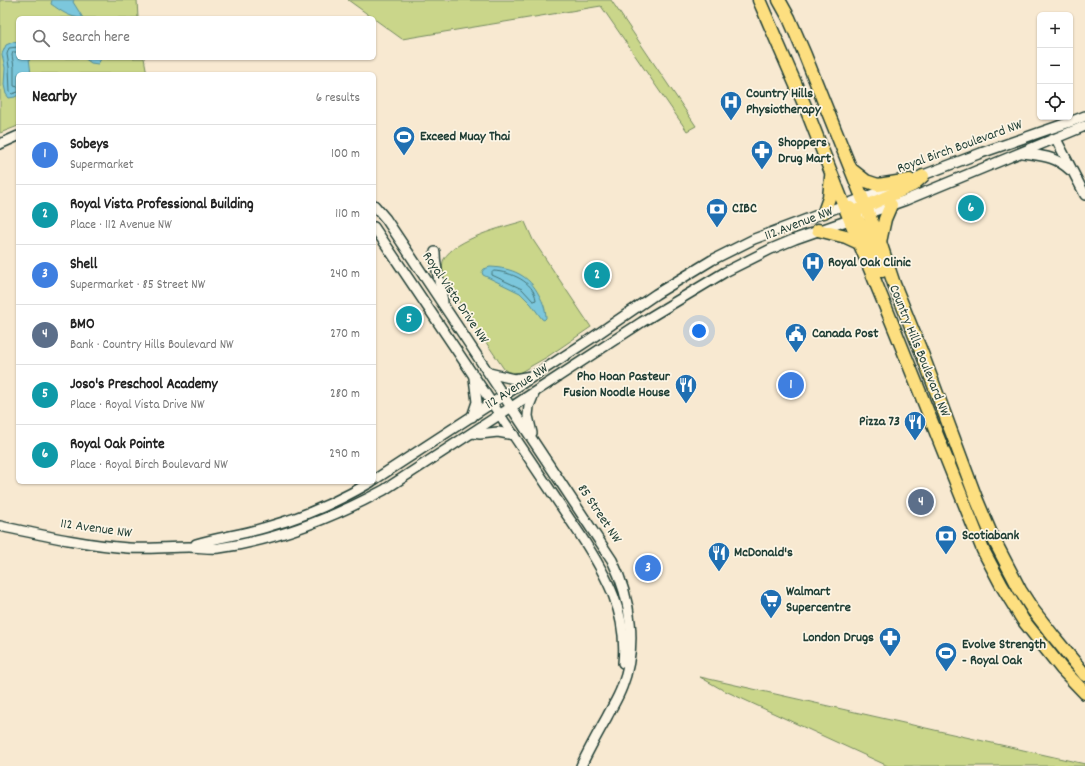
<!DOCTYPE html>
<meta charset="utf-8">
<style>
body{margin:0;font-family:Dekko,sans-serif;background:#f2f2f2;color:#222}
.controls{position:absolute;right:12px;top:12px;display:grid;overflow:hidden;border-radius:6px;box-shadow:0 1px 3px #0004}
.controls button{width:36px;height:36px;display:grid;place-items:center;padding:0;border:0;border-bottom:1px solid #e0e0e0;background:#fff;color:#222;font:20px sans-serif}
.you{position:absolute;left:699px;top:331px;width:14px;height:14px;margin:-10px;border:3px solid #fff;border-radius:50%;background:#1a73e8;box-shadow:0 0 0 6px #1a73e833}
.badge{display:grid;place-items:center;width:26px;height:26px;border-radius:50%;background:#db2777;color:#fff;font-size:13px;font-weight:700}
.pin{position:absolute;translate:-50% -50%;border:2px solid #fff;box-shadow:0 1px 4px #0006}
.list{margin:0;padding:0;list-style:none}
h2{display:flex;justify-content:space-between;align-items:center;height:52px;margin:0;padding:0 16px;font-size:17px}
h2 small{font-size:13px;font-weight:400;color:#767676}
.list li{display:grid;grid-template-columns:26px 1fr auto;gap:12px;align-items:center;box-sizing:border-box;height:60px;padding:0 16px;border-top:1px solid #e0e0e0}
.list b{display:block;font-size:15px;white-space:nowrap}
.list p{margin:0;font-size:13px;white-space:nowrap;color:#767676}
.list em{font-size:13px;font-style:normal;color:#767676}
.icon{flex:none;width:22px;height:22px;fill:none;stroke:currentColor;stroke-width:2;stroke-linecap:round;stroke-linejoin:round}
.map{position:relative;flex:none;width:1085px;height:766px;overflow:hidden}
.search{position:absolute;background:#fff;box-shadow:0 1px 3px #0004;left:16px;top:16px;width:360px;height:44px;display:flex;align-items:center;gap:10px;box-sizing:border-box;padding:0 14px;border-radius:6px;color:#767676;font-size:15px}
.panel{position:absolute;background:#fff;box-shadow:0 1px 3px #0004;left:16px;top:72px;width:360px;height:412px;border-radius:6px}
.map>svg:first-child{display:block}
</style>
<div class="map">
<svg width="1085" height="766" viewBox="0 0 1085 766">
<rect width="100%" height="100%" fill="#f8e9d1"/>
<filter id="ink" filterUnits="userSpaceOnUse"><feTurbulence type="fractalNoise" baseFrequency=".025" numOctaves="2"/><feDisplacementMap in="SourceGraphic" scale="8" xChannelSelector="R" yChannelSelector="G"/><feConvolveMatrix kernelMatrix="1 2 1 2 8 2 1 2 1" color-interpolation-filters="sRGB"/></filter>
<g filter="url(#ink)">
<g fill="#cad68a" stroke="#748a5f">
<polygon points="0,0 137,0 138,18 18,18 18,58 144,58 147,74 18,74 18,126 0,133"/>
<polygon points="348,0 611,0 696,126 687,131 601,6 402,39"/>
<path d="M524,221l1,1 8,18 58,87 -44,30 -28,16 -11,-1 -4,-3 -60,-89c-1,-6 -3,-15 0,-21 11,-20 59,-32 80,-38z"/>
<polygon points="700,677 1085,764 1085,766 888,766 721,689"/>
</g>
<g fill="#7cc7dc" stroke="#579099">
<path d="M52,0h22l-1,2 10,16c-13,0 -22,-7 -32,-14z"/>
<polygon points="13,42 18,43 18,58 29,58 31,74 18,74 18,95 15,97 9,98 6,94 4,85 5,68 2,54 6,45"/>
<polygon points="84,58 101,58 101,59 98,64 91,63"/>
<path d="M490,267c22,1 39,8 49,28 4,7 7,15 7,23l-2,2 -2,-1 -11,-15 -11,-11 -37,-18 -1,-3 2,-3z"/>
</g>
<g fill="none" stroke-linecap="round" stroke-linejoin="round">
<g stroke="#447477" stroke-width="1">
<polyline points="18,47 9,48 7,54 9,67 10,92 12,94 18,92"/>
<polyline points="18,52 13,52 12,55 14,67 14,86 18,87"/>
<path d="M494,271c16,1 40,10 42,29l-3,1 -11,-12 -30,-14v-2z"/>
</g>
<g stroke="#1f3d34" stroke-width="12">
<g id="minor">
<polyline points="1056,139 1085,195"/>
<polyline points="0,144 18,136"/>
<path d="M1023,153c20,3 32,3 47,17"/>
<polyline points="918,177 981,153 1070,122 1085,116"/>
<path d="M374,205l12,14 74,111 152,230c19,39 26,86 10,127 -4,11 -10,20 -15,30 -9,16 -18,32 -26,49"/>
<path d="M374,227l207,309c26,40 47,78 42,127"/>
<path d="M435,252c0,18 6,33 8,50"/>
<polyline points="489,373 514,379 531,376"/>
<polyline points="472,417 477,402 474,378"/>
<polyline points="472,433 480,434 498,432 514,435"/>
<polyline points="532,433 528,416 529,406 534,394"/>
<polyline points="374,480 589,340 656,294 712,260 754,239 892,187"/>
<path d="M0,526c42,9 85,19 128,22 21,1 40,-1 61,-1 10,0 20,2 30,1 59,-8 113,-30 165,-58l258,-168 83,-50 46,-23 24,-10 111,-39 179,-74"/>
<path d="M196,544c24,-7 50,-10 74,-18 36,-10 69,-25 101,-44"/>
</g>
</g>
<g stroke="#1f3d34" stroke-width="15">
<g id="major">
<polyline points="759,0 805,106 841,198 895,330 983,550 1002,586 1023,620 1062,669 1085,693"/>
<polyline points="779,0 789,18 805,55 880,242 894,284 923,356 976,498 992,536 1020,590 1033,610 1054,637 1085,675"/>
<polyline points="852,170 866,181 878,185 910,180"/>
<polyline points="850,208 862,226 882,271"/>
<polyline points="858,210 913,185 923,176"/>
<polyline points="824,212 829,198 831,177"/>
<polyline points="818,230 846,237 859,243"/>
<polyline points="880,242 885,219 891,205"/>
</g>
</g>
<use href="#minor" stroke="#fcf5e5" stroke-width="9"/>
<use href="#major" stroke="#fddf80" stroke-width="12"/>
</g>
</g>
<defs>
<g id="hospital-pin" transform="scale(1.15)"><path d="M0 17L-7.5 6A9.5 9.5 0 1 1 7.5 6Z" fill="#1f6fb2" stroke="#fcf5e5"/><path d="M-5-5h3v3.5h4V-5h3V5h-3V1.5h-4V5h-3Z" fill="#fff"/></g>
<g id="stadium-pin" transform="scale(1.15)"><path d="M0 17L-7.5 6A9.5 9.5 0 1 1 7.5 6Z" fill="#1f6fb2" stroke="#fcf5e5"/><path d="M0-5a6.5 5 0 1 0 0 10a6.5 5 0 1 0 0-10ZM-3.5-1.8h7v3.6h-7Z" fill="#fff"/></g>
<g id="pharmacy-pin" transform="scale(1.15)"><path d="M0 17L-7.5 6A9.5 9.5 0 1 1 7.5 6Z" fill="#1f6fb2" stroke="#fcf5e5"/><path d="M-2-6h4v4h4v4h-4v4h-4v-4h-4v-4h4Z" fill="#fff"/></g>
<g id="bank-pin" transform="scale(1.15)"><path d="M0 17L-7.5 6A9.5 9.5 0 1 1 7.5 6Z" fill="#1f6fb2" stroke="#fcf5e5"/><path d="M-6-4H6V4H-6ZM0-2.3a2.3 2.3 0 1 0 0 4.6a2.3 2.3 0 1 0 0-4.6Z" fill="#fff"/></g>
<g id="civic-pin" transform="scale(1.15)"><path d="M0 17L-7.5 6A9.5 9.5 0 1 1 7.5 6Z" fill="#1f6fb2" stroke="#fcf5e5"/><path d="M-.6-6.5H3V-4.5H.6V-3L4-1V1h2V6H-6V1h2V-1L-.6-3ZM-1.2 2.5V6h2.4V2.5Z" fill="#fff"/></g>
<g id="restaurant-pin" transform="scale(1.15)"><path d="M0 17L-7.5 6A9.5 9.5 0 1 1 7.5 6Z" fill="#1f6fb2" stroke="#fcf5e5"/><path d="M-5-6h1v4h1v-4h1v4h1v-4h1v5L-1.5 .5V6h-2V.5L-5-1ZM5-6V6H3V1.5H1.5Q1.5-4 5-6Z" fill="#fff"/></g>
<g id="supermarket-pin" transform="scale(1.15)"><path d="M0 17L-7.5 6A9.5 9.5 0 1 1 7.5 6Z" fill="#1f6fb2" stroke="#fcf5e5"/><path d="M-6-5.5h2.5l.6 2H6L4.5 2H-2.5L-4.4-4H-6ZM-1.5 3.2a1.3 1.3 0 1 0 .1 0ZM3 3.2a1.3 1.3 0 1 0 .1 0Z" fill="#fff"/></g>
</defs>
<g fill-rule="evenodd">
<use href="#hospital-pin" x="731" y="102"/>
<use href="#stadium-pin" x="404" y="137"/>
<use href="#pharmacy-pin" x="762" y="151"/>
<use href="#bank-pin" x="717" y="209"/>
<use href="#hospital-pin" x="813" y="263"/>
<use href="#civic-pin" x="796" y="334"/>
<use href="#restaurant-pin" x="686" y="385"/>
<use href="#restaurant-pin" x="915" y="422"/>
<use href="#bank-pin" x="946" y="536"/>
<use href="#restaurant-pin" x="719" y="553"/>
<use href="#supermarket-pin" x="771" y="600"/>
<use href="#pharmacy-pin" x="890" y="638"/>
<use href="#stadium-pin" x="946" y="653"/>
</g>
<g text-anchor="middle" dominant-baseline="central" stroke-width="3.5" stroke-linejoin="round" paint-order="stroke">
<g font-size="14" font-weight="bold" fill="#1f3d34" stroke="#fcf5e5" text-anchor="start">
<text x="746" y="94">Country Hills<tspan x="746" dy="16">Physiotherapy</tspan></text>
<text x="420" y="137">Exceed Muay Thai</text>
<text x="778" y="143">Shoppers<tspan x="778" dy="16">Drug Mart</tspan></text>
<text x="732" y="209">CIBC</text>
<text x="828" y="263">Royal Oak Clinic</text>
<text x="812" y="334">Canada Post</text>
<text x="670" y="377" text-anchor="end">Pho Hoan Pasteur<tspan x="670" dy="16">Fusion Noodle House</tspan></text>
<text x="900" y="422" text-anchor="end">Pizza 73</text>
<text x="962" y="536">Scotiabank</text>
<text x="734" y="553">McDonald's</text>
<text x="786" y="592">Walmart<tspan x="786" dy="16">Supercentre</tspan></text>
<text x="874" y="638" text-anchor="end">London Drugs</text>
<text x="962" y="645">Evolve Strength<tspan x="962" dy="16">- Royal Oak</tspan></text>
</g>
<g font-size="14" fill="#1f3d34" stroke="#fcf5e5">
<text transform="translate(960 147) rotate(-20)">Royal Birch Boulevard NW</text>
<text transform="translate(799 224) rotate(-21)">112 Avenue NW</text>
<text transform="translate(455 298) rotate(56)">Royal Vista Drive NW</text>
<text transform="translate(919 351) rotate(68)">Country Hills Boulevard NW</text>
<text transform="translate(517 387) rotate(-33)">112 Avenue NW</text>
<text transform="translate(599 514) rotate(56)">85 Street NW</text>
<text transform="translate(96 529) rotate(8)">112 Avenue NW</text>
</g>
</g>
</svg>
<div class="controls">
<button>+</button>
<button>−</button>
<button><svg class="icon" aria-label="locate" viewBox="0 0 24 24"><circle cx="12" cy="12" r="6"/><path d="M12 2v4M12 18v4M2 12h4M18 12h4"/></svg></button>
</div>
<div class="you"></div>
<div class="pin badge" style="left:791px;top:385px;background:#3f7fe0">1</div>
<div class="pin badge" style="left:597px;top:275px;background:#0f9aa8">2</div>
<div class="pin badge" style="left:648px;top:568px;background:#3f7fe0">3</div>
<div class="pin badge" style="left:921px;top:502px;background:#5c6f8a">4</div>
<div class="pin badge" style="left:409px;top:319px;background:#0f9aa8">5</div>
<div class="pin badge" style="left:971px;top:208px;background:#0f9aa8">6</div>
<div class="search"><svg class="icon" aria-label="search" viewBox="0 0 24 24"><circle cx="10" cy="10" r="6"/><path d="M15 15l6 6"/></svg>Search here</div>
<section class="panel">
<h2>Nearby<small>6 results</small></h2>
<ul class="list">
<li><span class="badge" style="background:#3f7fe0">1</span><div><b>Sobeys</b><p>Supermarket</p></div><em>100 m</em></li>
<li><span class="badge" style="background:#0f9aa8">2</span><div><b>Royal Vista Professional Building</b><p>Place · 112 Avenue NW</p></div><em>110 m</em></li>
<li><span class="badge" style="background:#3f7fe0">3</span><div><b>Shell</b><p>Supermarket · 85 Street NW</p></div><em>240 m</em></li>
<li><span class="badge" style="background:#5c6f8a">4</span><div><b>BMO</b><p>Bank · Country Hills Boulevard NW</p></div><em>270 m</em></li>
<li><span class="badge" style="background:#0f9aa8">5</span><div><b>Joso's Preschool Academy</b><p>Place · Royal Vista Drive NW</p></div><em>280 m</em></li>
<li><span class="badge" style="background:#0f9aa8">6</span><div><b>Royal Oak Pointe</b><p>Place · Royal Birch Boulevard NW</p></div><em>290 m</em></li>
</ul>
</section>
</div>
